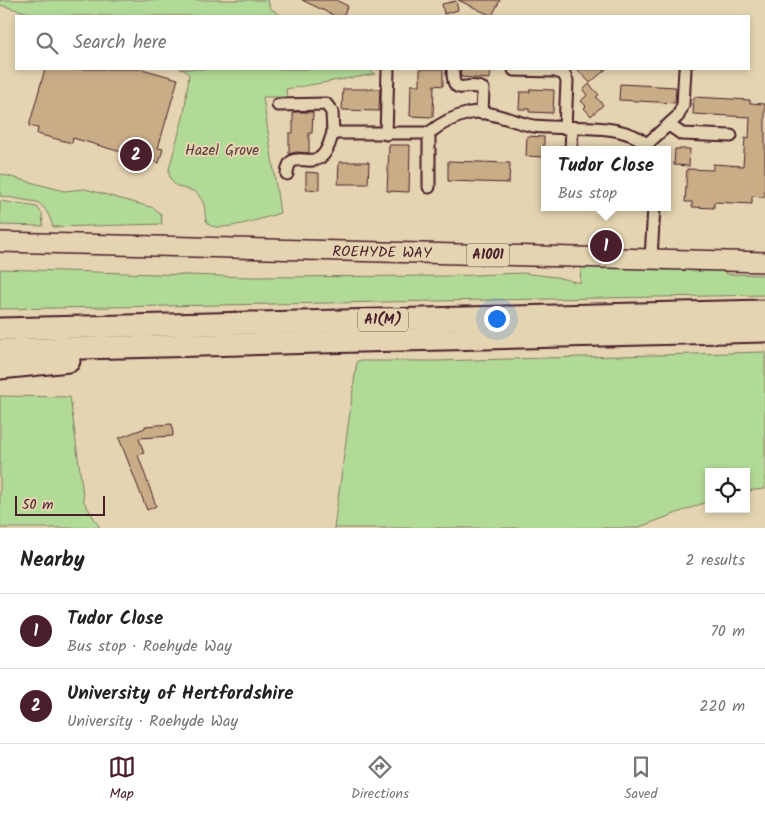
<!DOCTYPE html>
<meta charset="utf-8">
<style>
body{margin:0;font-family:Kalam,sans-serif;background:#f2f2f2;color:#222}
.controls{position:absolute;right:15px;bottom:15px;display:grid;overflow:hidden;border-radius:0px;box-shadow:0 2px 8px #0003}
.controls button{width:45px;height:45px;display:grid;place-items:center;padding:0;border:0;border-bottom:1px solid #e0e0e0;background:#fff;color:#222;font:25px sans-serif}
.scale{position:absolute;left:15px;bottom:12px;width:90px;box-sizing:border-box;padding-left:5px;border:2px solid #4a1f2b;border-top:0;font-size:14px;line-height:18px;white-space:nowrap;color:#4a1f2b;-webkit-text-stroke:4px #e5d4b1;paint-order:stroke}
.you{position:absolute;left:496px;top:318px;width:18px;height:18px;margin:-12px;border:4px solid #fff;border-radius:50%;background:#1a73e8;box-shadow:0 0 0 8px #1a73e833}
.badge{display:grid;place-items:center;width:32px;height:32px;border-radius:50%;background:#4a1f2b;color:#fff;font-size:16px;font-weight:700}
.pin{position:absolute;translate:-50% -50%;border:2px solid #fff;box-shadow:0 1px 5px #0006}
.popup{position:absolute;left:541px;top:146px;width:130px;height:65px;box-sizing:border-box;display:grid;place-content:center;border-radius:0px;background:#fff;filter:drop-shadow(0 1px 4px #0005);font-size:16px;white-space:nowrap;color:#767676}
.popup b{font-size:19px;color:#222}
.popup::after{content:'';position:absolute;left:50%;top:100%;margin-left:-10px;border:10px solid transparent;border-top-color:#fff}
.list{margin:0;padding:0;list-style:none}
h2{display:flex;justify-content:space-between;align-items:center;height:65px;margin:0;padding:0 20px;font-size:21px}
h2 small{font-size:16px;font-weight:400;color:#767676}
.list li{display:grid;grid-template-columns:32px 1fr auto;gap:15px;align-items:center;box-sizing:border-box;height:75px;padding:0 20px;border-top:1px solid #e0e0e0}
.list b{display:block;font-size:19px;white-space:nowrap}
.list p{margin:0;font-size:16px;white-space:nowrap;color:#767676}
.list em{font-size:16px;font-style:normal;color:#767676}
.icon{flex:none;width:28px;height:28px;fill:none;stroke:currentColor;stroke-width:2;stroke-linecap:round;stroke-linejoin:round}
.map{position:relative;flex:none;width:765px;height:528px;overflow:hidden}
.search{position:absolute;background:#fff;box-shadow:0 2px 8px #0003;left:15px;right:15px;top:15px;height:55px;display:flex;align-items:center;gap:12px;box-sizing:border-box;padding:0 18px;border-radius:0px;color:#767676;font-size:19px}
.sheet{height:215px;background:#fff}
nav{display:flex;justify-content:space-around;align-items:center;box-sizing:border-box;height:70px;border-top:1px solid #e0e0e0;background:#fff;font-size:14px;color:#767676}
nav a{display:grid;justify-items:center;gap:2px}
nav .on{color:#4a1f2b}
.map>svg:first-child{display:block}
</style>
<div class="map">
<svg width="765" height="528" viewBox="0 0 765 528">
<rect width="100%" height="100%" fill="#e5d4b1"/>
<filter id="ink" filterUnits="userSpaceOnUse"><feTurbulence type="fractalNoise" baseFrequency=".02" numOctaves="2"/><feDisplacementMap in="SourceGraphic" scale="10" xChannelSelector="R" yChannelSelector="G"/><feConvolveMatrix kernelMatrix="1 2 1 2 8 2 1 2 1" color-interpolation-filters="sRGB"/></filter>
<g filter="url(#ink)">
<g fill="#b2da97" stroke="#7e7c61">
<polygon points="0,0 268,0 270,8 282,16 39,16 0,5"/>
<path d="M180,69h187l8,5 -89,15 1,8h-24l17,116c-13,4 -62,21 -72,11 -4,-5 -2,-13 -4,-19 -1,-5 -5,-9 -8,-13 -15,-5 -27,-4 -27,-23l15,-55 5,-39 -4,-5z"/>
<path d="M0,174l64,17 21,-2 69,19 7,6 1,10 -109,3c-3,-10 -7,-20 -16,-25l-37,-6z"/>
<polygon points="0,201 37,207 42,214 43,226 0,225"/>
<polygon points="581,264 726,268 726,274 765,275 765,295 0,309 0,269 250,277 450,276 522,273 556,277 580,283"/>
<polygon points="765,352 765,489 746,491 746,472 709,472 709,501 637,528 334,528 357,361 437,361"/>
<polygon points="0,396 70,397 84,502 100,528 0,528"/>
</g>
<g fill="#c8ad87" stroke="#4a1f2b">
<polygon points="302,0 336,0 348,6 343,16 335,16"/>
<polygon points="458,0 500,0 492,16"/>
<polygon points="456,1 458,10 444,14 442,4"/>
<polygon points="45,69 142,69 178,79 158,148 163,149 159,163 73,138 72,143 37,134 38,128 29,126"/>
<polygon points="420,69 443,69 443,86 434,85 433,117 410,116 411,85 420,85"/>
<polygon points="460,69 491,69 490,79 461,77"/>
<polygon points="577,69 606,69 590,83"/>
<polygon points="589,84 599,95 596,97 603,105 591,116 584,108 586,106 581,101 587,95 583,90"/>
<polygon points="620,84 676,87 675,103 619,100"/>
<polygon points="343,89 380,89 379,111 342,110"/>
<polygon points="530,89 554,90 553,113 529,112 529,109 519,109 520,92 530,92"/>
<polygon points="694,97 750,100 750,103 765,104 765,197 752,196 752,204 714,202 714,208 692,207 692,202 685,202 687,169 713,170 713,164 743,166 745,138 749,139 750,117 693,114"/>
<polygon points="293,112 313,112 312,133 309,133 309,153 296,152 289,154 289,133 293,133"/>
<polygon points="527,136 544,137 544,157 526,156"/>
<polygon points="389,145 410,145 409,192 387,191"/>
<polygon points="675,149 690,149 689,166 674,165"/>
<polygon points="448,161 510,163 509,183 448,181"/>
<polygon points="339,162 369,162 368,184 338,184"/>
<polygon points="306,172 319,173 319,190 306,189"/>
<polygon points="172,424 173,436 139,438 144,453 138,455 156,506 147,510 119,438 145,428 145,426"/>
</g>
<g fill="none" stroke-linecap="round" stroke-linejoin="round">
<g stroke="#4a1f2b" stroke-width="15">
<g id="street">
<path d="M453,69c-1,31 13,11 30,20l-1,24"/>
<polyline points="514,70 555,71 564,74 567,81 565,128"/>
<polyline points="278,105 326,104 332,112 333,133"/>
<polyline points="669,125 682,134 731,136"/>
<polyline points="429,133 429,187"/>
<polyline points="386,134 388,70"/>
<polyline points="647,144 678,116 683,105 685,69"/>
<polyline points="571,150 572,128"/>
<path d="M287,174c2,-27 23,-5 36,-19 6,-6 7,-15 10,-22h96c11,-9 27,-17 41,-20 18,-4 46,10 64,13 32,4 71,-3 100,10 5,2 9,6 13,8l2,6"/>
<polyline points="651,258 654,207"/>
</g>
</g>
<g stroke="#4a1f2b" stroke-width="22">
<path id="primary" d="M0,242c255,9 510,11 765,20"/>
</g>
<g stroke="#4a1f2b" stroke-width="25">
<g id="highway">
<polyline points="0,329 765,311"/>
<polyline points="0,350 765,331"/>
<polyline points="0,368 69,361"/>
</g>
</g>
<use href="#street" stroke="#e5d4b1" stroke-width="11"/>
<use href="#primary" stroke="#e5d4b1" stroke-width="19"/>
<use href="#highway" stroke="#e5d4b1" stroke-width="21"/>
</g>
</g>
<g text-anchor="middle" dominant-baseline="central" stroke-width="4" stroke-linejoin="round" paint-order="stroke">
<g fill="#e5d4b1" stroke="#785553" stroke-width="1">
<rect x="467" y="243.5" width="42" height="23" rx="4"/>
<rect x="358" y="308.5" width="50" height="23" rx="4"/>
</g>
<g font-size="14" font-weight="bold" fill="#4a1f2b">
<text x="488" y="255">A1001</text>
<text x="383" y="320">A1(M)</text>
</g>
<g font-size="15" fill="#5a3b3b" stroke="#e5d4b1">
<text x="222" y="151">Hazel Grove</text>
</g>
<g font-size="15" fill="#4a1f2b" stroke="#e5d4b1">
<text transform="translate(382 253) rotate(1)">ROEHYDE WAY</text>
</g>
</g>
</svg>
<div class="controls">
<button><svg class="icon" aria-label="locate" viewBox="0 0 24 24"><circle cx="12" cy="12" r="6"/><path d="M12 2v4M12 18v4M2 12h4M18 12h4"/></svg></button>
</div>
<div class="scale">50 m</div>
<div class="you"></div>
<div class="pin badge" style="left:606px;top:246px">1</div>
<div class="popup"><b>Tudor Close</b>Bus stop</div>
<div class="pin badge" style="left:136px;top:155px">2</div>
<div class="search"><svg class="icon" aria-label="search" viewBox="0 0 24 24"><circle cx="10" cy="10" r="6"/><path d="M15 15l6 6"/></svg>Search here</div>
</div>
<section class="sheet">
<h2>Nearby<small>2 results</small></h2>
<ul class="list">
<li><span class="badge">1</span><div><b>Tudor Close</b><p>Bus stop · Roehyde Way</p></div><em>70 m</em></li>
<li><span class="badge">2</span><div><b>University of Hertfordshire</b><p>University · Roehyde Way</p></div><em>220 m</em></li>
</ul>
</section>
<nav>
<a class="on"><svg class="icon" aria-label="map" viewBox="0 0 24 24"><path d="M3 6l6-2 6 2 6-2v14l-6 2-6-2-6 2zM9 4v14M15 6v14"/></svg>Map</a>
<a><svg class="icon" aria-label="directions" viewBox="0 0 24 24"><path d="M12 3l9 9-9 9-9-9zM9 14v-3h6M13 9l2 2-2 2"/></svg>Directions</a>
<a><svg class="icon" aria-label="saved" viewBox="0 0 24 24"><path d="M7 4h10v16l-5-4-5 4z"/></svg>Saved</a>
</nav>
